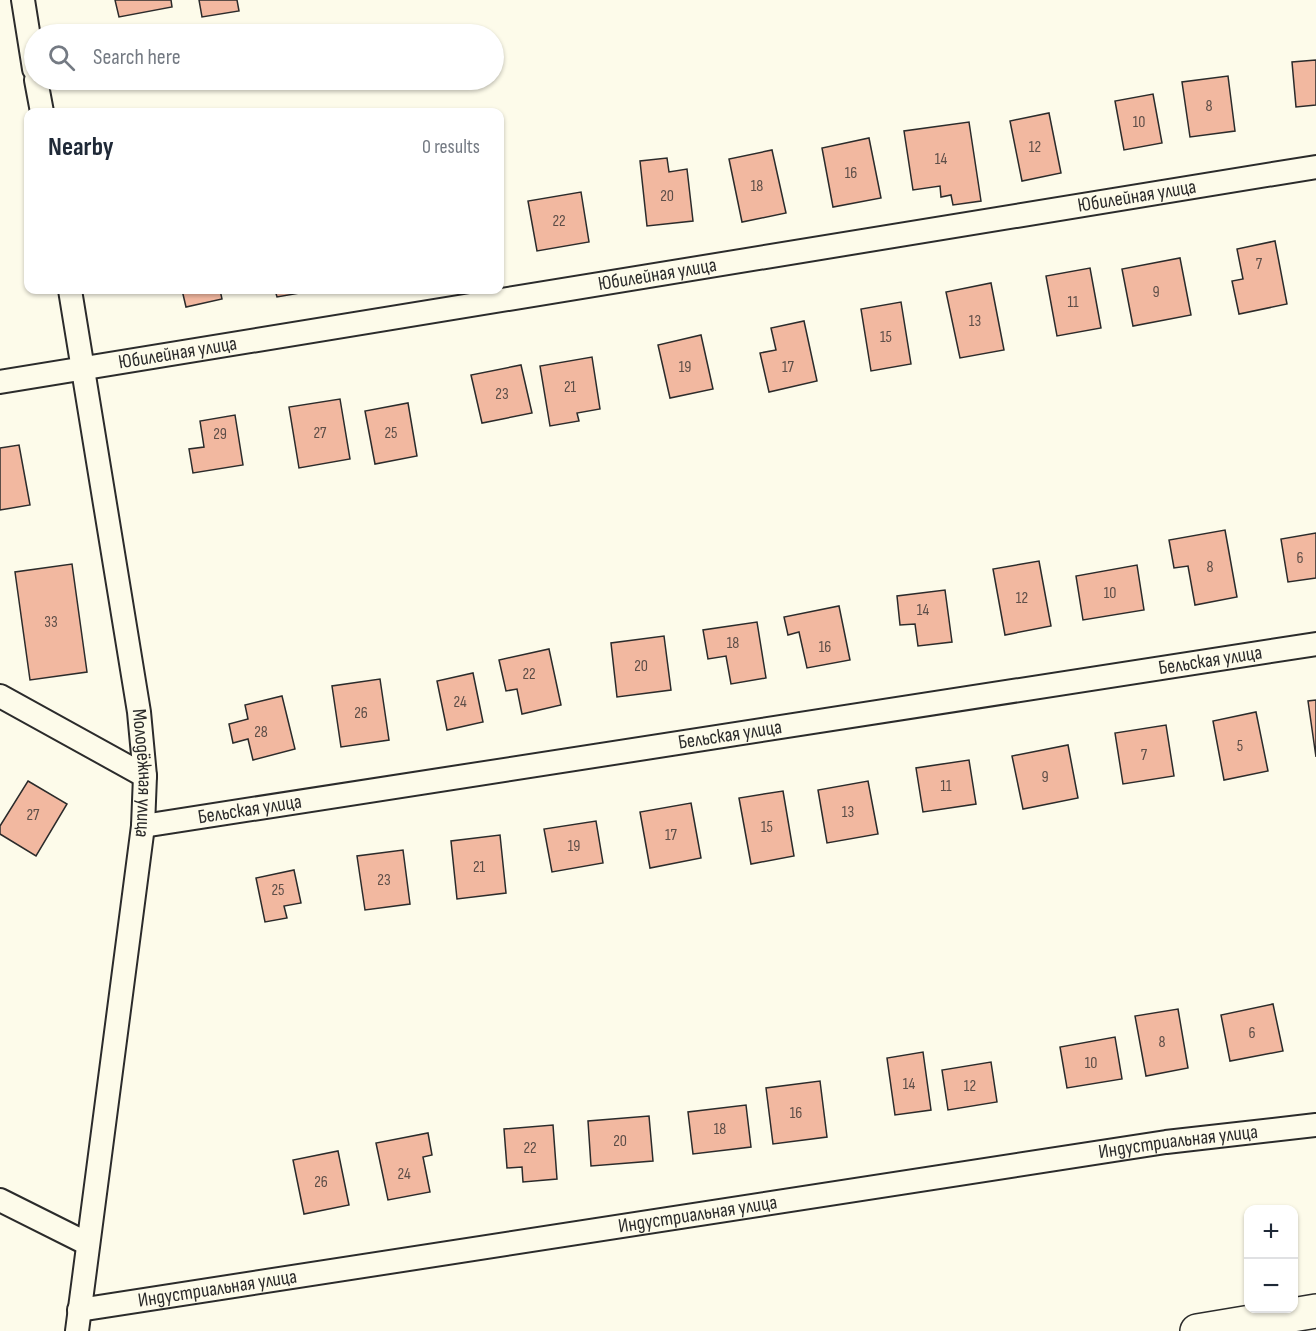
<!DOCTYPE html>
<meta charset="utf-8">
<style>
body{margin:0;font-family:"Sofia Sans Condensed",sans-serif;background:#f6f6f7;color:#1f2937}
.controls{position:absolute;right:18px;bottom:18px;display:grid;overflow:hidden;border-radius:12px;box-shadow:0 2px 4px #0004}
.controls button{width:54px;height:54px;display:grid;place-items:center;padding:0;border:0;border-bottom:2px solid #e0e1e3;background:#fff;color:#1f2937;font:30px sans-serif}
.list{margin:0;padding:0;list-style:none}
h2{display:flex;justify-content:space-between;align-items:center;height:78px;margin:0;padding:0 24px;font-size:26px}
h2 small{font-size:20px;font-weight:400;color:#747a83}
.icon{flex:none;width:33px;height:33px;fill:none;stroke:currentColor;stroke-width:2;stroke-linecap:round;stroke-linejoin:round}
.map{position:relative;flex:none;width:1316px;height:1331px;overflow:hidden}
.search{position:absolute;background:#fff;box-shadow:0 2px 4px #0004;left:24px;top:24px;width:480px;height:66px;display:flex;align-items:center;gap:15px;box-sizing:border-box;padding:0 21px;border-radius:33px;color:#747a83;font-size:22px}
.panel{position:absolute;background:#fff;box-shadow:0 2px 4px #0004;left:24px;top:108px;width:480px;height:186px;border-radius:12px}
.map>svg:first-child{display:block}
</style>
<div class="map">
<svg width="1316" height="1331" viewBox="0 0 1316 1331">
<rect width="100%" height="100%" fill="#fdfbea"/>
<g fill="#f2b8a0" stroke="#2b2b2b" stroke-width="1.5">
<polygon points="115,0 171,0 172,7 119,17"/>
<polygon points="199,0 237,0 239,11 202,17"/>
<polygon points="1316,60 1316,105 1296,107 1292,62"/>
<polygon points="1228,76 1235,131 1190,137 1182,82"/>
<polygon points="1153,94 1162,143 1124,150 1115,101"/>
<polygon points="1049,113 1061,173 1022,181 1010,121"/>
<polygon points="969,122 981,201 953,205 951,195 941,197 940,186 913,190 904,131"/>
<polygon points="869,138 881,198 833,207 822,148"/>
<polygon points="772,150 786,213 742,222 729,159"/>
<polygon points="667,158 669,172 687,169 693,221 647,226 640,161"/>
<polygon points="581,192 589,242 537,251 528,201"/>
<polygon points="1275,241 1287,304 1239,314 1232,281 1243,279 1237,249"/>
<polygon points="1180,258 1191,315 1133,326 1122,269"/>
<polygon points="1090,268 1101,328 1057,336 1046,276"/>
<polygon points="991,283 1004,350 960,358 946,292"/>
<polygon points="182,290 220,290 222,299 186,307"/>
<polygon points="275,290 317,290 277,297"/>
<polygon points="901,302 911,364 871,371 861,309"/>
<polygon points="804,321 817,381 769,392 760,353 776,350 771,328"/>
<polygon points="701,335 713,389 670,398 658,345"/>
<polygon points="592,357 600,409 577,413 579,421 550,426 540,366"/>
<polygon points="521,365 532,413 482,423 471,375"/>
<polygon points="340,399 350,459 299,468 289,407"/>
<polygon points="408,403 417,456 375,464 365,411"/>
<polygon points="235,415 243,465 193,473 189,449 204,447 200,421"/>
<polygon points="19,445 30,505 0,510 0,448"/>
<polygon points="1225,530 1237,597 1195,605 1188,566 1174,568 1169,540"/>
<polygon points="1316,533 1316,578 1288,582 1281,539"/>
<polygon points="1039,561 1051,626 1005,635 993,569"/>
<polygon points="72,564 87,672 30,680 15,572"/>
<polygon points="1137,565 1144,610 1083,620 1076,576"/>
<polygon points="945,590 952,642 918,646 915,624 900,625 897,596"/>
<polygon points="839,606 850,660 807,668 799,632 788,635 784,617"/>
<polygon points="757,622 766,678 731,684 726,656 708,659 703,630"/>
<polygon points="664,636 671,690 617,697 611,643"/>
<polygon points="549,649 561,705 522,714 517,689 506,691 499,660"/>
<polygon points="473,673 483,722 447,730 437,681"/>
<polygon points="380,679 389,740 341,747 332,686"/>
<polygon points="282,696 295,749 253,760 248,739 233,743 229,724 248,719 245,705"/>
<polygon points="1316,700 1316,757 1308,701"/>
<polygon points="1256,712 1268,771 1224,780 1213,721"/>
<polygon points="1166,725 1174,776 1123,784 1115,733"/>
<polygon points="1068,745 1078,798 1023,809 1012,756"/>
<polygon points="969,760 976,804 923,812 916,768"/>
<polygon points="28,781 67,804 36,856 0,834 0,826"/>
<polygon points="868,781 878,834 827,843 818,790"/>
<polygon points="783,791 794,856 751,864 739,798"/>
<polygon points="691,803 701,858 650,868 640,812"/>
<polygon points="596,821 603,863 552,872 544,829"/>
<polygon points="500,835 506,893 457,899 451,841"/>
<polygon points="403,850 410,904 365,910 357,856"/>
<polygon points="294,870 301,903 284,906 287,918 265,922 256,878"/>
<polygon points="1273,1004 1283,1051 1230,1061 1221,1015"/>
<polygon points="1178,1009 1188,1068 1146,1076 1135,1016"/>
<polygon points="1115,1037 1122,1079 1067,1088 1060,1047"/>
<polygon points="923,1052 931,1110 895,1115 887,1058"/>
<polygon points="991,1062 997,1102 948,1110 942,1070"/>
<polygon points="820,1081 827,1137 773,1144 766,1088"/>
<polygon points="746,1105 751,1147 693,1154 688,1112"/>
<polygon points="649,1116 653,1161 591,1166 588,1121"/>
<polygon points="553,1125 557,1179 523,1182 522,1167 507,1168 504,1129"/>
<polygon points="428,1133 432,1155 423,1157 430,1192 388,1200 376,1143"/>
<polygon points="338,1151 349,1205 304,1214 293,1160"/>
</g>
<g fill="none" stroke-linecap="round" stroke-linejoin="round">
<g stroke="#2b2b2b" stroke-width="26">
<g id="street">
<polyline points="23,0 34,69"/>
<polyline points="36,80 42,112"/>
<path id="s1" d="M70,290l69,422 6,64 -2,50 -66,505"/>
<path id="s2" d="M0,382l1316,-215"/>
<polyline points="0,696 145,776"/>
<path id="s3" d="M143,826l1173,-182"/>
<polyline points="0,1200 88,1244"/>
<path id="s4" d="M79,1310l1087,-168 150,-17"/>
</g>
</g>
<g stroke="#2b2b2b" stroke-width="36">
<polyline id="secondary" points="1197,1331 1316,1311"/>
</g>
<use href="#street" stroke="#fdfbea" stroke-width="22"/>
<use href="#secondary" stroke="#fdfbea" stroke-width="33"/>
</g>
<g text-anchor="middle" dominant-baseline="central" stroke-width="4.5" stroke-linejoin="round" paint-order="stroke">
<g font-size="16" fill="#5d4e48">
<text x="1209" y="106">8</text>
<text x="1139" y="122">10</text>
<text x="1035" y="147">12</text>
<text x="941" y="159">14</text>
<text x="851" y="173">16</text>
<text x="757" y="186">18</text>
<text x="667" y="196">20</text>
<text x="559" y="221">22</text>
<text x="1259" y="264">7</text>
<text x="1156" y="292">9</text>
<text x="1073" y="302">11</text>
<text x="975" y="321">13</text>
<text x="886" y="337">15</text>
<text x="685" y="367">19</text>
<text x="788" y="367">17</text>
<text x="570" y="387">21</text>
<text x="502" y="394">23</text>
<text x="320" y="433">27</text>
<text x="391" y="433">25</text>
<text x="220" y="434">29</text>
<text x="1300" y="558">6</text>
<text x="1210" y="567">8</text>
<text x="1110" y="593">10</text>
<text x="1022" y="598">12</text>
<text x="923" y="610">14</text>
<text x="51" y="622">33</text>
<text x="733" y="643">18</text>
<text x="825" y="647">16</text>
<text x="641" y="666">20</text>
<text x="529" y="674">22</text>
<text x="460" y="702">24</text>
<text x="361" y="713">26</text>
<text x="261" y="732">28</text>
<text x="1240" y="746">5</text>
<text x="1144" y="755">7</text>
<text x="1045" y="777">9</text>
<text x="946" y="786">11</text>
<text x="848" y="812">13</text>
<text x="33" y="815">27</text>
<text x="767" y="827">15</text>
<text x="671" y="835">17</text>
<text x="574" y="846">19</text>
<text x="479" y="867">21</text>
<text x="384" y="880">23</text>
<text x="278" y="890">25</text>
<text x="1252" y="1033">6</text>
<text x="1162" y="1042">8</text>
<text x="1091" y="1063">10</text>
<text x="909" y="1084">14</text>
<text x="970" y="1086">12</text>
<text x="796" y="1113">16</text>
<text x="720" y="1129">18</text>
<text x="620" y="1141">20</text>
<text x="530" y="1148">22</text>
<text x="404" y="1174">24</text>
<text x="321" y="1182">26</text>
</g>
<g font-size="20" fill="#2b2b2b" stroke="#fdfbea">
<text stroke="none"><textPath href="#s2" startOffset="1152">Юбилейная улица</textPath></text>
<text stroke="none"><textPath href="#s2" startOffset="666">Юбилейная улица</textPath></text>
<text stroke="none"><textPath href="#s2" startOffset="180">Юбилейная улица</textPath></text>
<text stroke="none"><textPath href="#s3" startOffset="1080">Бельская улица</textPath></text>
<text stroke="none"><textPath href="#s3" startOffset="594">Бельская улица</textPath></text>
<text stroke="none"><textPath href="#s1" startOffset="489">Молодёжная улица</textPath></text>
<text stroke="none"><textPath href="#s3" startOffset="108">Бельская улица</textPath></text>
<text stroke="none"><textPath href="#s4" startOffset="1112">Индустриальная улица</textPath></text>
<text stroke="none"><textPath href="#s4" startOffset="626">Индустриальная улица</textPath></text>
<text stroke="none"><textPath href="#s4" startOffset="140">Индустриальная улица</textPath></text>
</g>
</g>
</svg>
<div class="controls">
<button>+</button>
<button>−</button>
</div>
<div class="search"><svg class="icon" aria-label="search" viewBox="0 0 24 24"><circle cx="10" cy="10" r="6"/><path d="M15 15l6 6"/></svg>Search here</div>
<section class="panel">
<h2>Nearby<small>0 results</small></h2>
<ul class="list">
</ul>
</section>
</div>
